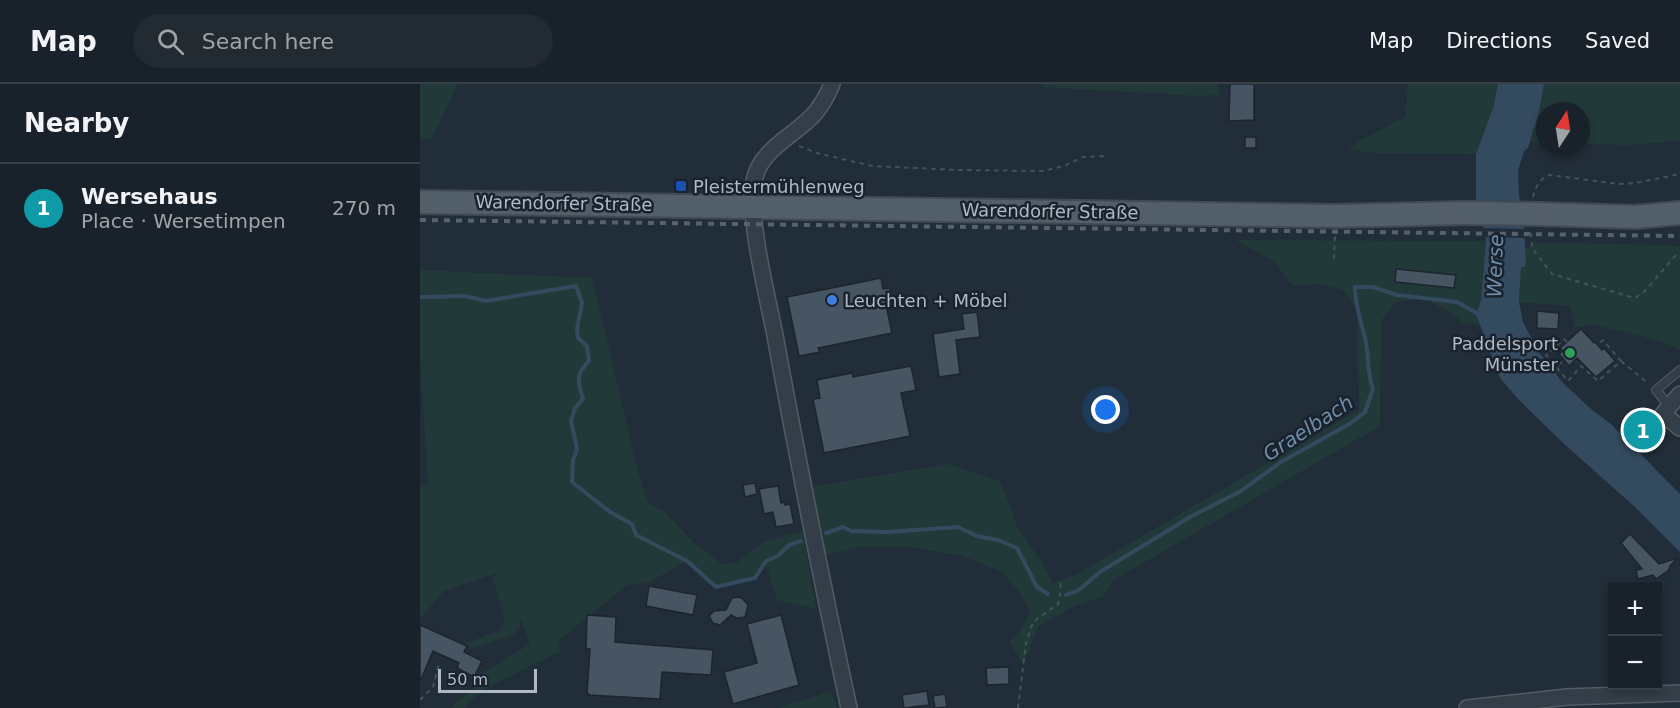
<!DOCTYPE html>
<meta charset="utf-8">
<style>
body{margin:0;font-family:"DejaVu Sans",sans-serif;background:#222a32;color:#f1f3f6}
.controls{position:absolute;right:18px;bottom:18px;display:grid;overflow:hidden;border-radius:0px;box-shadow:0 3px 9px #0003}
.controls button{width:54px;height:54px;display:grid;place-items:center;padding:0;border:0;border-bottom:2px solid #373f47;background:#19222a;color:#f1f3f6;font:30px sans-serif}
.compass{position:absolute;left:1116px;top:18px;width:54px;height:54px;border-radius:50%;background:#19222a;box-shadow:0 3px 9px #0003;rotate:12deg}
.scale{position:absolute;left:18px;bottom:15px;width:99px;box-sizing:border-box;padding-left:6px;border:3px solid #aeb9c5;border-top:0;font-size:16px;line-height:21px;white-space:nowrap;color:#aeb9c5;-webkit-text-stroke:4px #1a232d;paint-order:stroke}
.you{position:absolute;left:686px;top:326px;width:21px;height:21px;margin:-15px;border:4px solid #fff;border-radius:50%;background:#1a73e8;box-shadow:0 0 0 9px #1a73e833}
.badge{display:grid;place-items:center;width:39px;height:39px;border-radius:50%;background:#81bbf7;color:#fff;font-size:20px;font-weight:700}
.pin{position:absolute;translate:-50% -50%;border:3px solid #fff;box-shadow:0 2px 6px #0006}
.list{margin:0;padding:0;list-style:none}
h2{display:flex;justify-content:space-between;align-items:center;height:78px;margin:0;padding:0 24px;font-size:26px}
h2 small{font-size:20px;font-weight:400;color:#9fa4a8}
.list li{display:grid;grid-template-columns:39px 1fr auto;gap:18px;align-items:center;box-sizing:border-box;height:90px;padding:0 24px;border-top:2px solid #373f47}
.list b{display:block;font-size:22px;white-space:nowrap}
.list p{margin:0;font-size:20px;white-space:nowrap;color:#9fa4a8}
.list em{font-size:20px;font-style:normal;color:#9fa4a8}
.icon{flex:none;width:33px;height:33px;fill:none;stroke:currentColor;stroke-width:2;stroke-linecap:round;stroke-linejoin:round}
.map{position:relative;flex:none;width:1260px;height:624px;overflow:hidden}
header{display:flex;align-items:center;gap:36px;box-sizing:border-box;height:84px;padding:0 30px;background:#19222a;border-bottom:2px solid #373f47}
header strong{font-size:28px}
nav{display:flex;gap:33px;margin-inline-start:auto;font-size:21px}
.search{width:420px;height:54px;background:#222a32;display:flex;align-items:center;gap:15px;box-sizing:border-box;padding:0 21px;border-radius:33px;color:#9fa4a8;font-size:22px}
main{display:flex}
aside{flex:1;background:#19222a}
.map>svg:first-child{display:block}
</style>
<header>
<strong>Map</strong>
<div class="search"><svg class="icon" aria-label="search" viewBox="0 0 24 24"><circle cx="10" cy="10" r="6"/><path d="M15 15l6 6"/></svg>Search here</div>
<nav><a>Map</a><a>Directions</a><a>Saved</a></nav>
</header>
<main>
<aside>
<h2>Nearby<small></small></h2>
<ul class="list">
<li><span class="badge" style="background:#0f9aa8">1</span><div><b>Wersehaus</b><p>Place · Wersetimpen</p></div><em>270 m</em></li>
</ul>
</aside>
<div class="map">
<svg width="1260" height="624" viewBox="0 0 1260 624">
<rect width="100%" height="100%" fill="#212d38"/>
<g fill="#223939">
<polygon points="0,0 38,0 11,55 0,54"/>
<polygon points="623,0 798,0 800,11 777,12 623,3"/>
<polygon points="988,0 1078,0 1073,24 1056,70 957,69 928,66 941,56 985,33"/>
<polygon points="1124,0 1260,0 1260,57 1207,61 1161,60 1161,27 1125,27 1125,59 1110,58 1119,28"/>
<polygon points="816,156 1066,157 1061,216 1056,231 1060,241 1044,239 1026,226 1003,214 974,219 961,237 960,342 692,497 684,512 651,524 618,543 603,581 589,557 599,548 611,527 598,506 582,488 543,472 492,463 438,463 399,473 385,404 530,380 581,398 597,443 622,478 633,499 655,491 939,326 937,226 923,206 899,200 873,202 853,177"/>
<polygon points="1114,158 1244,161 1260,163 1260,265 1219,251 1174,241 1155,244 1150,222 1099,218 1101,183 1105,183 1105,166"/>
<polygon points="0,186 172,194 218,387 228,420 244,427 273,458 302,480 317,478 345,457 383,447 396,525 357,516 346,481 335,494 296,503 267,477 228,499 207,501 138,557 141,567 67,604 44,624 30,624 62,597 63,589 110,560 100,533 100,543 93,551 51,565 45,559 79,547 85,538 73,495 77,489 24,507 0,535 0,403 8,399 0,277"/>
<polygon points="411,607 417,624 357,624"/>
</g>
<polygon fill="#344a5f" points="1078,0 1124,0 1119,28 1108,64 1104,67 1098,87 1099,112 1103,130 1106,176 1105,183 1101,183 1099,218 1103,238 1118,267 1142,298 1171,325 1191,340 1260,410 1260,468 1216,424 1142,358 1099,316 1080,294 1060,241 1056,231 1061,216 1066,157 1064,145 1056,126 1056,70 1073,24"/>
<polygon fill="#212d38" points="1060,144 1106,145 1107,154 1062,153"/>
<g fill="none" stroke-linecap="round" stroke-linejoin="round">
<g stroke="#344a5f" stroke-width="4">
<path d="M0,213l45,-1 21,5 90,-15 6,17 -5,26 1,9 9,8 2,15c-14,14 -11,21 -6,38l-8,9 -4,13 6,28 -4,11 -1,22 38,30 22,12 4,11 51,26 29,26 39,-9 11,-17 12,-5 11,-11 12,-4"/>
<polyline points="406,449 423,443 431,447 467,448 538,443 557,452 578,456 597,464 617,503 628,510"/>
<path d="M646,511l13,-5 21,-18 90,-55 51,-26 40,-29 70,-39 14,-11 8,-23c-6,-15 -4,-31 -7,-47 -4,-18 -11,-36 -11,-55h18l24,8 60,7 23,13"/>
</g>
</g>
<g fill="#475462" stroke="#1c252f" stroke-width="1.5">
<polygon points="810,0 834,0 834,36 809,37"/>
<rect x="825" y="53" width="11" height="11"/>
<polygon points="976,185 1036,191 1034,204 975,198"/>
<polygon points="461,194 463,205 470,204 473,222 468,222 469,225 467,226 472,249 398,264 400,268 379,272 367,213"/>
<polygon points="1117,227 1139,229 1138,245 1117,244"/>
<polygon points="557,228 560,253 536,256 540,290 519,293 513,250 544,245 542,230"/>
<polygon points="1161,245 1174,259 1175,258 1182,266 1184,264 1195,277 1176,293 1157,274 1149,282 1139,270 1143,267 1140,264"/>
<polygon points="491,282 496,306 481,309 490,352 404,369 393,315 400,314 397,296 432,289 433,293"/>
<polygon points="1224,332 1237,346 1222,359 1210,345"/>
<polygon points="335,399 337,410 325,413 323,401"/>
<polygon points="358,402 361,419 364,418 365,421 370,420 374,440 356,443 353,428 344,430 339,405"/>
<polygon points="1210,450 1239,480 1258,474 1250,482 1249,486 1236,495 1233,491 1218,495 1216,486 1222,485 1201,459"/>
<polygon points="229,502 277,511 273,531 226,522"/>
<polygon points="318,513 322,514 328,521 325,533 316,534 311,531 300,541 293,539 289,532 294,527 306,526 312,514"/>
<polygon points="167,531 196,533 195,558 293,566 291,591 242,588 240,615 169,611 169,610 167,610 170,565 166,565"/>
<polygon points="361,531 379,601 313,620 304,588 337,579 327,540"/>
<polygon points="0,541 47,562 44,568 62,577 54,593 37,584 39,579 13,567 0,598"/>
<polygon points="589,583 589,600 567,601 566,584"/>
<polygon points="507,607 509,621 484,624 482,611"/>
<polygon points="525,610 527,623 515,624 513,612"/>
</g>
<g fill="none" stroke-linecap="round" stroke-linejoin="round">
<g stroke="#515c66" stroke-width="10">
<polyline id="lane" points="1249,322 1236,306 1260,286"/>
</g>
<g stroke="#515c66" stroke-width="18">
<g id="street">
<path d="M412,0c-4,10 -9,19 -16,28 -19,23 -56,36 -62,69 -6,39 12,109 20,149 23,126 48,253 75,378"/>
<polyline points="1260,310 1243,330 1260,344"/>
<polyline points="1047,624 1147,613 1260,609"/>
</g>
</g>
<g stroke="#404a55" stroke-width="26">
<g id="primary">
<polyline points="0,118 915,132 1043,129"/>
<polyline points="1120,130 1215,133 1260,129"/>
</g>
</g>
<g stroke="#405556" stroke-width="2" stroke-dasharray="4.5 4.5" stroke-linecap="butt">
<polyline points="379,62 397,69 452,82 539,86 622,87 644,82 663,73 687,72"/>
<path d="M1113,113c2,-10 7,-19 17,-22l68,9 17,-1 45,-9"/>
<polyline points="1111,149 1112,164 1132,190 1215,214 1225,207 1255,172 1260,171"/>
<polyline points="914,175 915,150"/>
<polyline points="1147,258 1144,255 1126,271 1148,297 1161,282 1178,297 1201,277 1183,256 1178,261"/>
<polyline points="1201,277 1229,300"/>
<polyline points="1125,287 1128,290 1144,276"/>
<polyline points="0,616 13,603 19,579"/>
<polyline points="598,624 606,559 613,538 638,520 641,506 640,497"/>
</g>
<use href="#lane" stroke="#343e48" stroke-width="8"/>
<use href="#street" stroke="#343e48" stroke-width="15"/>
<use href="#primary" stroke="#525e68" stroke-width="22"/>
<polyline stroke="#56636f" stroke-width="4" stroke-dasharray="6 6" stroke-linecap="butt" points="0,136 1260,152"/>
<g stroke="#404a55" stroke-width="26" stroke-linecap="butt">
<polyline id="primary-bridge" points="1043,129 1120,130"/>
</g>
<use href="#primary-bridge" stroke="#525e68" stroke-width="22"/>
</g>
<rect fill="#1a4fb4" stroke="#1a232d" stroke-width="2" x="255" y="96" width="12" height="12" rx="3"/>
<circle fill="#3f7fe0" stroke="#1a232d" stroke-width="2" cx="412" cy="216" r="6"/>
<circle fill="#2e9e5b" stroke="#1a232d" stroke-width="2" cx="1150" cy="269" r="6"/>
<g text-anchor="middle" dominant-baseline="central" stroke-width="5" stroke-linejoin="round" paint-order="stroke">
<g font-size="18" fill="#aeb9c5" stroke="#1a232d" text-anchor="start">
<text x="273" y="102">Pleistermühlenweg</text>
<text x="424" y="216">Leuchten + Möbel</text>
<text x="1138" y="259" text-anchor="end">Paddelsport<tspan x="1138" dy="21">Münster</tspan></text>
</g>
<g font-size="18" fill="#aeb9c5" stroke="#1a232d">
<text transform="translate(144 119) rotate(1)">Warendorfer Straße</text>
<text transform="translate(630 127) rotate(1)">Warendorfer Straße</text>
</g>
<g font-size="20" font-style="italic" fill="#6f8da9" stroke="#1a232d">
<text transform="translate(1075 182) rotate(-88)">Werse</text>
<text transform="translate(888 344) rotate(-33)">Graelbach</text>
</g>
</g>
</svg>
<div class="controls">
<button>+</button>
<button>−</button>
</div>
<svg class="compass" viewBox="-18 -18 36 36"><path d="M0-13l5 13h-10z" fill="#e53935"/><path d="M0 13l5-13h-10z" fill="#9fa4a8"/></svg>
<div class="scale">50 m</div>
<div class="you"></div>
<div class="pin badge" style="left:1223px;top:346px;background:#0f9aa8">1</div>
</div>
</main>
